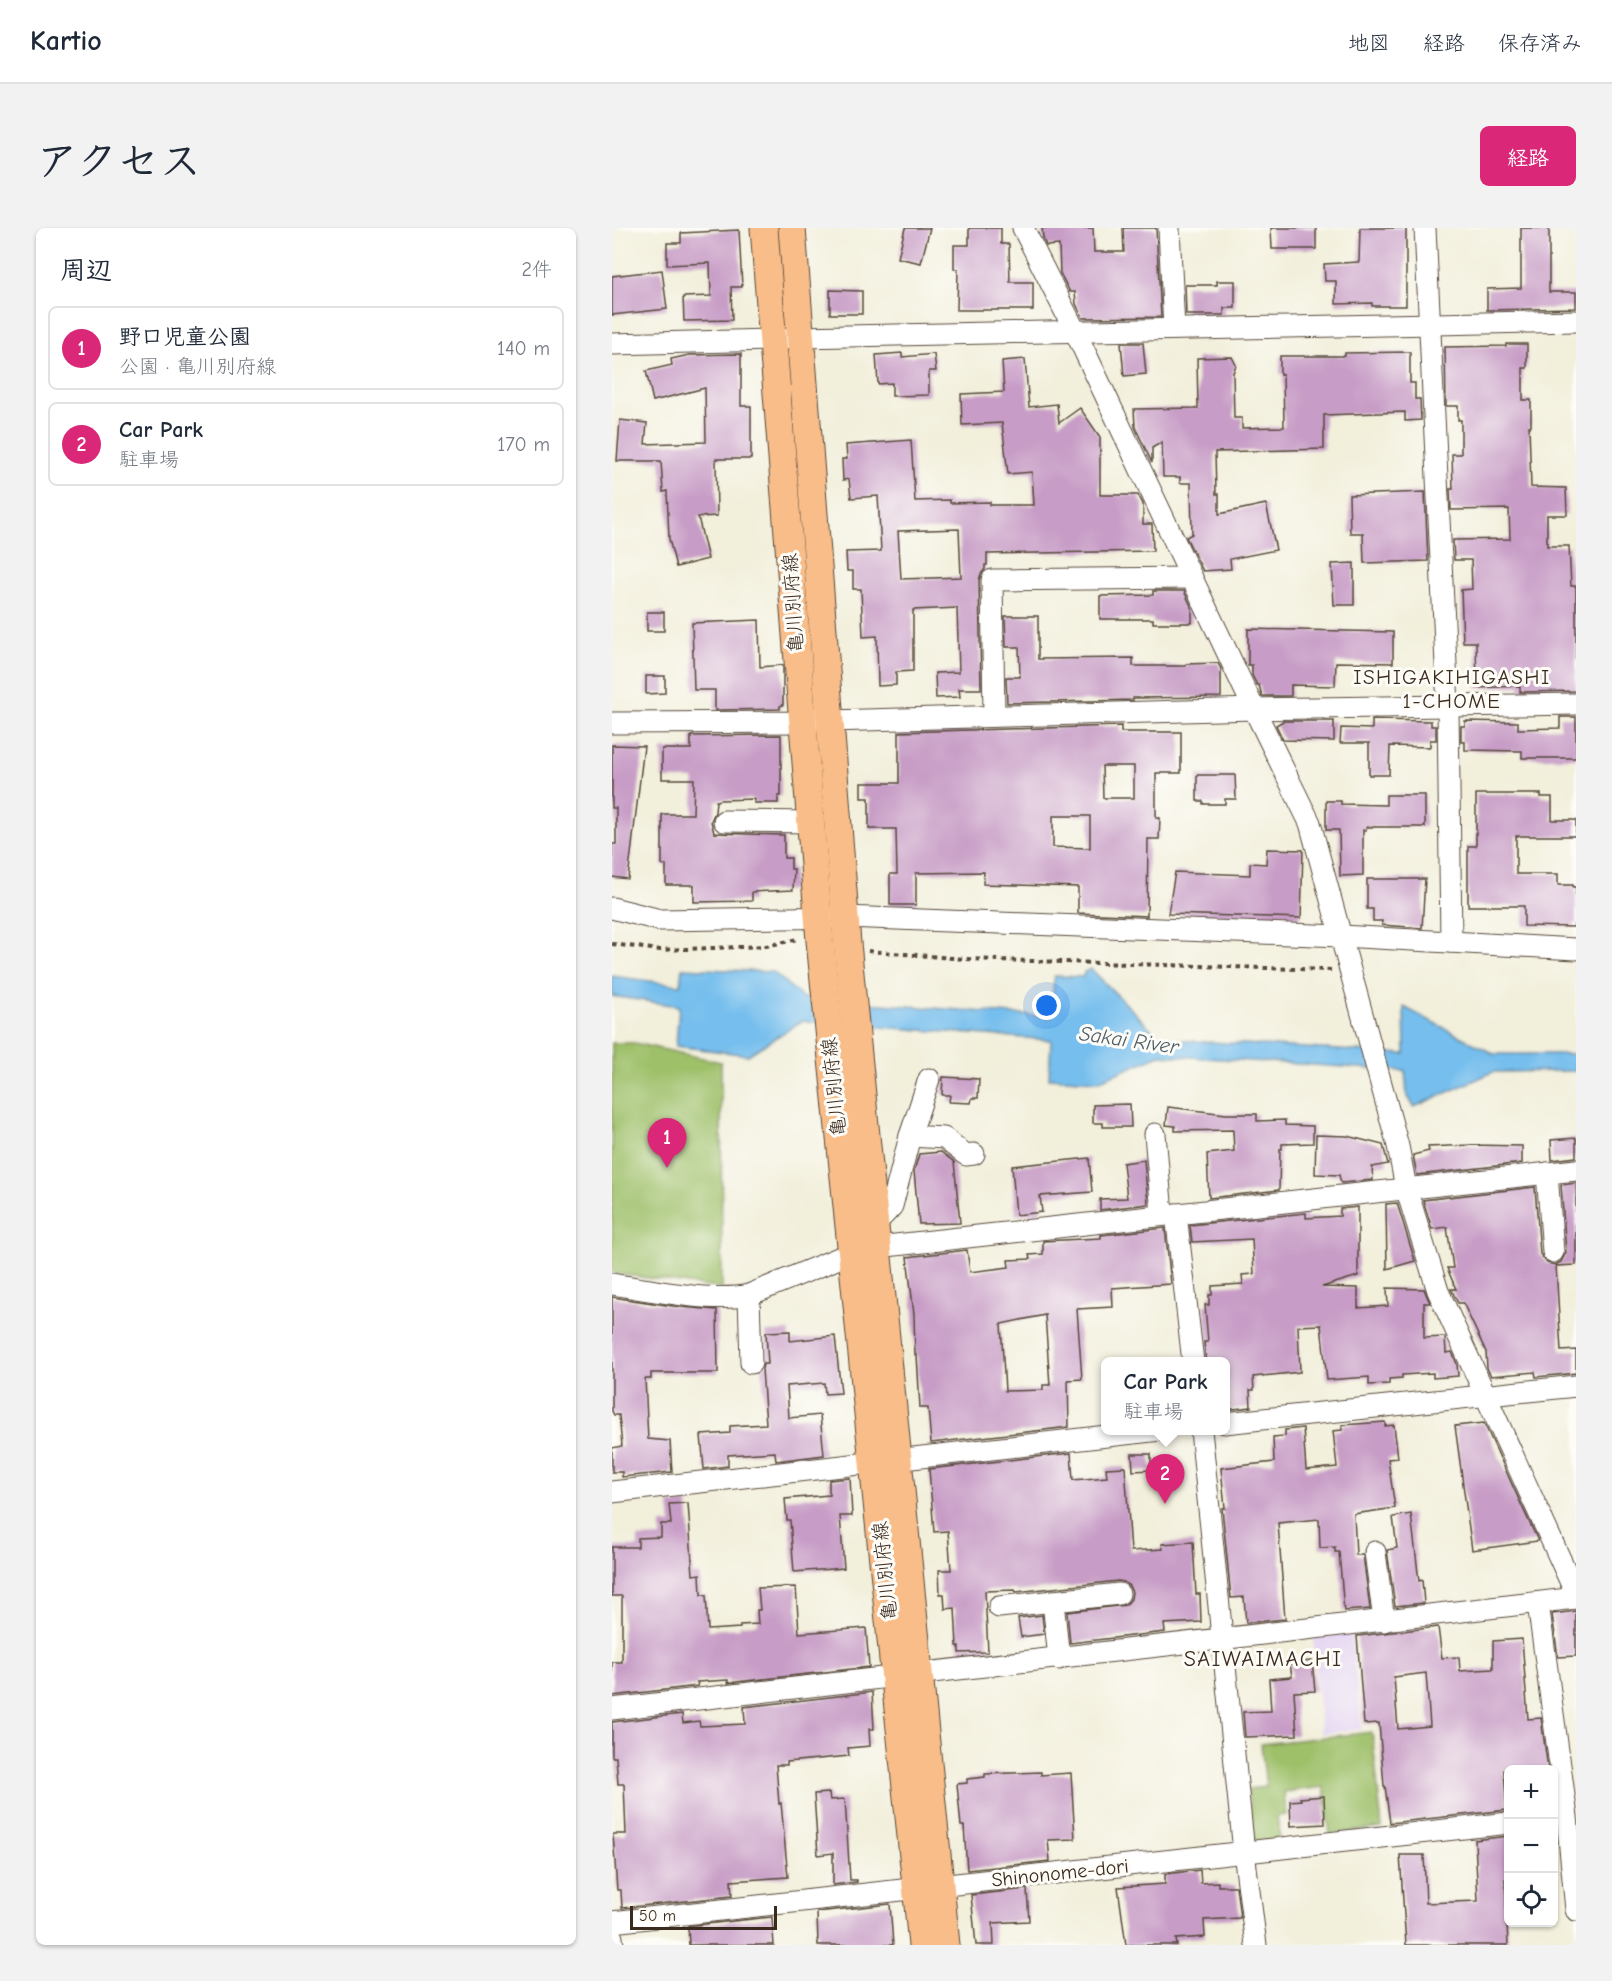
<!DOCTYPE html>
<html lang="ja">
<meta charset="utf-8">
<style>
body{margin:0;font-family:"Comic Neue","Klee One",sans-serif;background:#f2f2f3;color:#1f2937}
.controls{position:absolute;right:18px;bottom:18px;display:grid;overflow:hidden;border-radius:9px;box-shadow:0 2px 4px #0004}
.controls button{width:54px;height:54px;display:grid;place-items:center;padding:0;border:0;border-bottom:2px solid #e0e1e3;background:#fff;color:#1f2937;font:30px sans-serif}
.scale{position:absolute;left:18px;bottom:15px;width:147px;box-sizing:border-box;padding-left:6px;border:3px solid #3b2a1e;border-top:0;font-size:16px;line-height:21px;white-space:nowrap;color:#3b2a1e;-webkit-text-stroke:4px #fdfcf7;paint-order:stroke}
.you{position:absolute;left:435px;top:778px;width:21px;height:21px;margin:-15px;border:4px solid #fff;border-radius:50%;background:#1a73e8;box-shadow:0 0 0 9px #1a73e833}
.badge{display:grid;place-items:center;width:39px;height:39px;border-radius:50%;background:#db2777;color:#fff;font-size:20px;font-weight:700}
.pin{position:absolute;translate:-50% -50px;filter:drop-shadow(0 2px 3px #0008)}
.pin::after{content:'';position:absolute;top:32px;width:21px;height:18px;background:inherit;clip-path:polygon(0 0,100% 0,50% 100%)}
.popup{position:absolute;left:489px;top:1129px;width:129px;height:78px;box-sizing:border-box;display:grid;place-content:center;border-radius:9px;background:#fff;filter:drop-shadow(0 2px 4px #0005);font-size:20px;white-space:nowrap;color:#747a83}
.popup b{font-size:22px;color:#1f2937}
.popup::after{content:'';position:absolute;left:50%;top:100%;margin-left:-12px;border:12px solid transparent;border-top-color:#fff}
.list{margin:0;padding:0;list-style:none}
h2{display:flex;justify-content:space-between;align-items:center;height:78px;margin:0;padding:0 24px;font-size:26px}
h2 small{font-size:20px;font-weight:400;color:#747a83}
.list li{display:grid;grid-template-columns:39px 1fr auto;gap:18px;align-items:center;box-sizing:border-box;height:84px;margin:0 12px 12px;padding:0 12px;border:2px solid #e0e1e3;border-radius:9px}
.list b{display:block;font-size:22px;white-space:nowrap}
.list p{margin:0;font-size:20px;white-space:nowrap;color:#747a83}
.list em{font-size:20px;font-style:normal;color:#747a83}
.icon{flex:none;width:33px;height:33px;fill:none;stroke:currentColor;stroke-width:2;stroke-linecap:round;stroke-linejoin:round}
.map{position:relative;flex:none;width:964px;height:1717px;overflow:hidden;border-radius:9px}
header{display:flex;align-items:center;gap:36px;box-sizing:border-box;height:84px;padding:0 30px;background:#fff;border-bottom:2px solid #e0e1e3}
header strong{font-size:28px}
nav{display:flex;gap:33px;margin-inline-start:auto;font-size:21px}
.intro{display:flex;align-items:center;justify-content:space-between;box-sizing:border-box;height:144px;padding:0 36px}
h1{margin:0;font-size:42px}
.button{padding:15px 27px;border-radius:9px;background:#db2777;color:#fff;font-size:21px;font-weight:700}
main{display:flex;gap:36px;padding:0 36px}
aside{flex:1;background:#fff;border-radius:9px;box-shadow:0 2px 4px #0004}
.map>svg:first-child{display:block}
</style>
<header>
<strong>Kartio</strong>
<nav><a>地図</a><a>経路</a><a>保存済み</a></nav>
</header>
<div class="intro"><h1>アクセス</h1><a class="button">経路</a></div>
<main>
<aside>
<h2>周辺<small>2件</small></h2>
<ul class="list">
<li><span class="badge">1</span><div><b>野口児童公園</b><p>公園 · 亀川別府線</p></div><em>140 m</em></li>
<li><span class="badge">2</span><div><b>Car Park</b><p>駐車場</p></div><em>170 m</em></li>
</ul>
</aside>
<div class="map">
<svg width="964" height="1717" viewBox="0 0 964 1717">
<rect width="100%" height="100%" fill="#fdfcf7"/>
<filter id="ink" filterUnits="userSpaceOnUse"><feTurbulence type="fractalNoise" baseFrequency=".0167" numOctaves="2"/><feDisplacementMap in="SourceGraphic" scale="12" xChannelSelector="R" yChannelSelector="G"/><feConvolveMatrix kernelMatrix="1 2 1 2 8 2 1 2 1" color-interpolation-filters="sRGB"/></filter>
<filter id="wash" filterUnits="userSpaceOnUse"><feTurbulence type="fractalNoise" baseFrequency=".008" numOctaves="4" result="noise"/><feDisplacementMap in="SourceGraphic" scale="24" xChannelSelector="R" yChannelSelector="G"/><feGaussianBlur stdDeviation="1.35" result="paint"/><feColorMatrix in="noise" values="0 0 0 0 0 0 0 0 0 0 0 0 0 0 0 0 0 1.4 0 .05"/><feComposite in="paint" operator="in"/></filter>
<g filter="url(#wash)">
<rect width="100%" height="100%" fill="#f2efdb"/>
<polygon fill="#e3d3f2" points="739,1404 750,1501 709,1506 701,1408"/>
<g fill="#9ec069" stroke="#6c7544" stroke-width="1.5">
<polygon points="0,815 22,815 109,834 110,1061 0,1045"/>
<polygon points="760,1504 770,1600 718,1606 712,1559 672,1564 674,1587 665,1588 668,1612 642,1615 636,1561 654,1559 649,1516"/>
</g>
<polygon fill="#74beed" stroke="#587486" stroke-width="1.5" points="70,740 161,744 191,770 440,789 442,748 471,749 472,744 479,741 549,811 793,826 792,779 882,826 964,826 964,843 881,844 802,879 795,867 793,843 548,827 486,853 437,850 439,812 190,793 136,827 64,818 67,778 0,768 0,748 68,757"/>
<g id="blocks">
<g fill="#c79cc6" fill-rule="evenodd">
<polygon points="293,0 318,0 309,35 286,30"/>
<polygon points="357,0 389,0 389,16 397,16 398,54 421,54 421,82 345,82 346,41 342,41 342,17 357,17"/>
<polygon points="430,0 481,0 482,24 512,24 511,0 544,0 549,89 471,90 464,76 463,64 458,64 448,45 447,17 434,18 431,10"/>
<polygon points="659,0 704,0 704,21 660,21"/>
<polygon points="748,0 794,0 794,78 760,78 760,75 724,76 724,53 713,53 712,36 747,34"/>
<polygon points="909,0 937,0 937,64 964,64 964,80 875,82 875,61 909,60"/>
<polygon points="127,2 130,59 119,59 120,92 72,93 71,69 99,68 98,35 55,37 55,15 69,15 69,5"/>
<polygon points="50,42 55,81 0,87 0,48"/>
<polygon points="605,53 623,53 623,80 612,80 612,87 574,87 573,57 605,57"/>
<polygon points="218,62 250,63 250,86 218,86"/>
<polygon points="509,115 531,115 534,146 512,148"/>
<polygon points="894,116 915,116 915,140 911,140 911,172 919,172 919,198 917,198 919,259 954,260 955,287 935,287 935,318 957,318 959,358 964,358 964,463 908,464 908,458 865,460 864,414 851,414 849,362 860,361 859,332 842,332 841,312 898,311 897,281 839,282 838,261 841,261 840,226 849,226 849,192 846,192 846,178 834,178 833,119 894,118"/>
<polygon points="798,124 798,155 803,155 803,171 808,171 809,192 793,193 793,184 712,187 712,221 603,224 604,266 607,266 607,286 654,276 664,322 618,331 619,341 591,343 574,309 580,306 579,255 568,255 568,249 551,249 550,214 540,220 540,235 523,199 522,181 586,180 585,130 620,129 624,137 621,145 622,190 630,190 630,200 672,199 671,146 668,146 668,128 733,128 733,125"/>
<polygon points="290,125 290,129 322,126 324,143 317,143 317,167 280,168 280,155 266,156 264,127"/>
<polygon points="129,126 129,178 139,178 139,231 104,231 105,288 86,289 96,331 64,339 57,311 55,263 51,264 49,233 5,233 8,192 35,195 33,216 94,214 93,160 41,173 34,143 60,137 59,131 77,127"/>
<path d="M413,131l4,48 28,-3 2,19 21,-15 20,29v58h38l5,9v20h9l1,27 -166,3v11h-2v4l-4,5 -2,6 2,109h-22l1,8 -24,1 -1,-25 24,-1 -2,-64 -44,2v61l-17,1v13l-18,1 -1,-50 -14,1 -2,-48h-8v-18h-6l-1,-19 35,-1 -3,-55 -27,2 -2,-19 -6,1 -1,-21h5l-1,-14 65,-5 4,61 35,-1v3l40,-1v3h44l-2,-33 -24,2 -6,-51 -40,2 -1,-31 43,-2 -2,-31zM347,301l2,48 -60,2 -3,-48z"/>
<polygon points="813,264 816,333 752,335 751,305 738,305 737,267"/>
<polygon points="742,335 742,377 722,377 720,336"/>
<polygon points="541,363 572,363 580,380 580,395 541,395 541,391 488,391 488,368 541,367"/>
<rect x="35" y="384" width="17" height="19"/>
<polygon points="393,388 426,388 426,431 521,430 521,438 574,438 574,436 606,435 609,441 609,469 521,470 521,472 395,475 394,449 408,449 407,419 394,419"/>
<polygon points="147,392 148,439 171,437 171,477 168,478 168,481 103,482 103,462 82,462 80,395"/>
<polygon points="636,401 781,404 781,435 724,434 723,458 679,457 679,468 650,468 647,457 645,457 640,447 640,437 636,437"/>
<polygon points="34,448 53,448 53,465 34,466"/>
<polygon points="948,489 964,489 964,530 910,530 910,523 853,522 853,514 849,514 849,498 853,498 853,493 906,494 906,501 948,500"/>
<polygon points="760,492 819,493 819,498 824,498 824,512 818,512 818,519 778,518 777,547 757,547 757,515 728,515 729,500 760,501"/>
<polygon points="671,493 722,493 722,513 671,512 664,497"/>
<path d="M509,498v6h60v41h-25v45h4l-1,21h-11l-1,77 -69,-3v-26l-95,-3 1,-12 -68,1v32h-26v-31h7l-1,-45h-27v-31h-8v-15h38v-51zM490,538h32v32h-31zM441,588h37v32l-37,-1z"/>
<polygon points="169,507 169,568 166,568 166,575 142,575 142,571 108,572 104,573 103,584 99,593 102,605 172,607 172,630 179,630 179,641 182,641 181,662 140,664 140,673 82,674 82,657 54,657 54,637 50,637 50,586 81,586 82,551 50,551 50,521 79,521 79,508"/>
<polygon points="0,517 32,518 16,651 0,649 0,616 4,616 4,580 0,580"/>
<polygon points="585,547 623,547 624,571 613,571 613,576 591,576 591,573 585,573"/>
<polygon points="864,566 929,566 929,569 940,569 940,592 964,592 964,608 904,608 904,646 946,646 946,657 961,657 961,659 964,659 964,696 962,696 962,699 912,698 912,678 856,678 856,618 864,618"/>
<polygon points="774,567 813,567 813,599 754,599 754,602 751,602 751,647 728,648 727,602 714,602 714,573 729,573 729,576 774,577"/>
<polygon points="655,621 691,622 689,690 556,686 563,644 638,647 638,635 654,636"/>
<polygon points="755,651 813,651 810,700 770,697 770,693 761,693 761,681 755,681"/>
<polygon points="331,849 367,851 366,870 360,870 359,875 337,874 338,867 330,867"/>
<polygon points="518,876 519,899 491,899 491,895 481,895 481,877"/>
<polygon points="556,879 614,886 645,886 645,893 673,892 673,897 701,898 701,915 670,916 670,921 668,921 667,962 597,970 595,926 622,923 621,902 563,903 563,898 554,897"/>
<polygon points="704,907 735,908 771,917 776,936 760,939 761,952 729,955 727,947 703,946"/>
<polygon points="964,910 964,929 940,932 939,912"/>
<polygon points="859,917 910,918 910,935 805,947 801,927 817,923 816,919"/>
<polygon points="329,924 342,934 348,995 307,996 302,943 307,926"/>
<polygon points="477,930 480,964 428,968 430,984 404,987 400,938"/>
<polygon points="532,932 536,976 488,982 488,971 515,970 511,935"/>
<polygon points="964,955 964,1037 944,1038 949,1123 964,1122 964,1145 924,1149 923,1144 879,1148 875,1140 874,1124 851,1075 846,1075 839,1061 844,1061 835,1040 841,1040 835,999 820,1001 811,972 923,959 928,1026 935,1035 943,1037 949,1034 954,1024 949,957"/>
<polygon points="785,975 803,1033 775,1041 774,976"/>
<polygon points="746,979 746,1048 710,1059 746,1060 746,1080 776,1078 775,1060 812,1061 818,1075 812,1075 812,1110 833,1109 834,1125 840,1124 845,1136 846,1148 821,1150 821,1145 790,1147 790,1150 777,1151 777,1156 757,1157 757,1149 715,1152 709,1097 686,1098 688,1144 641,1149 642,1162 638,1162 639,1179 613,1182 613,1134 594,1134 592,1114 596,1114 593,1077 597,1077 597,1067 600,1067 600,1058 631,1056 630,1047 642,1046 640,1011 580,1014 578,997 694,985 694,990 728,988 728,981"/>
<path d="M553,1000l6,56 -59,4 1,19 -36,2 5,70 -14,1 1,47 -138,16 -3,-35h-8l-3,-53h-2l-1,-41 -7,-57 60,-7 3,22 39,-5 -1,-7 22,-1 -1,-4 14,-1v-13l58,-3v-3zM433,1087l5,70h-7v5l-38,1 -4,-67z"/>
<polygon points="0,1069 68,1079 105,1082 106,1145 39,1145 39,1151 33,1151 36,1211 58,1213 60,1244 10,1249 10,1244 0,1244 0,1220 10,1218 7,1187 2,1187 0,1183"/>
<polygon points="178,1103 178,1113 223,1108 229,1165 213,1166 212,1155 175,1158 177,1190 208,1187 212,1227 164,1233 163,1224 116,1227 116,1238 92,1241 89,1207 118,1205 118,1198 154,1196 150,1141 151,1136 156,1136 154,1104"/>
<polygon points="773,1194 773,1198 782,1197 786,1230 776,1231 783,1280 742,1286 744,1327 751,1327 758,1381 732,1383 727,1324 723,1324 723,1319 708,1320 707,1291 666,1295 673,1391 634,1395 632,1369 619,1370 610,1280 613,1280 609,1240 662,1234 661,1209 673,1208 673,1202 691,1200 694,1242 725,1239 721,1203 730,1202 730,1197"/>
<polygon points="872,1195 926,1313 860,1322 843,1198"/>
<polygon points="459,1225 461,1252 495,1249 494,1240 513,1239 519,1323 551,1321 550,1316 581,1314 584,1366 588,1366 589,1394 552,1396 553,1404 458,1415 455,1384 514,1377 519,1371 520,1364 517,1358 512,1354 506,1353 404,1364 403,1362 373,1363 376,1424 347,1425 347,1418 345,1418 343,1380 333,1381 332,1366 328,1366 327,1342 339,1342 336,1303 322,1304 317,1241"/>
<polygon points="520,1226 539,1226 539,1242 521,1243"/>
<polygon points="238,1250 240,1288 228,1288 232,1340 182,1344 178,1292 175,1292 173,1271 217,1267 217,1252"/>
<polygon points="76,1275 81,1347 88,1346 89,1367 94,1367 96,1402 128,1400 128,1397 146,1396 145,1382 148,1382 146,1360 184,1359 187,1405 254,1400 257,1439 116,1455 116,1452 85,1454 86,1458 0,1468 0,1434 10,1434 10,1368 0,1368 0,1319 26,1319 26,1310 49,1309 49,1296 59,1296 57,1276"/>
<polygon points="799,1286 807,1353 810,1352 812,1375 783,1378 775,1322 785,1320 781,1289"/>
<polygon points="964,1383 964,1428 946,1429 940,1386"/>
<polygon points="430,1387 432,1406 409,1409 406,1390"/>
<path d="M826,1399l4,31 17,-1 1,14 33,-2v-28l29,-2 6,80 13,-1 7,52h-44l3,40 -117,13 -5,-37h-1l-5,-63 -15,1 -7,-88zM814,1445l4,53 -32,3 -4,-52z"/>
<polygon points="700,1433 703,1463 682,1464 685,1507 633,1509 631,1484 659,1483 657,1451 680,1449 678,1435"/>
<polygon points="260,1464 262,1501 257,1501 258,1518 236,1520 237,1528 175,1534 175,1537 164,1537 167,1576 169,1575 176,1649 119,1653 120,1668 10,1680 9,1662 5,1662 1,1606 14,1606 12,1556 6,1556 4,1529 0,1529 0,1494 70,1486 71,1495 87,1493 88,1498 133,1496 132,1479"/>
<polygon points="429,1544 429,1547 459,1545 463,1611 436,1612 438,1633 355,1642 352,1598 349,1598 345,1556 355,1555 355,1551 373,1549 373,1546"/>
<polygon points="217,1565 218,1572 233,1571 238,1652 245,1652 245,1654 221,1657 221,1625 206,1627 202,1566"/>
<polygon points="712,1568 713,1596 679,1598 678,1573 689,1572 688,1570"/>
<polygon points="897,1608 897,1650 893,1651 896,1717 794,1717 788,1627 812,1627 814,1675 866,1673 863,1612"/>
<polygon points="588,1642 589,1655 606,1654 606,1658 624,1658 628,1690 592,1692 593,1709 564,1711 565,1717 514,1717 506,1659 553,1656 553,1646"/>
<polygon points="415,1661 417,1693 381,1695 382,1717 364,1717 359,1667"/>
<polygon points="278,1676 281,1717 206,1717 205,1684"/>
<polygon points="160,1689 162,1717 77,1717 76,1698"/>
</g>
</g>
</g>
<g filter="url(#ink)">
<use href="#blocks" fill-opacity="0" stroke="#56483a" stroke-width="1.5"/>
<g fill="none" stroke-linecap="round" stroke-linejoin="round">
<g stroke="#56483a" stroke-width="23">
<g id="minor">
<polyline points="411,0 463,103 642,481 698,595 786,918 794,960 826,1063 964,1366"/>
<polyline points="557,0 562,101"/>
<polyline points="813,0 836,478 839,714"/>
<polyline points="0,116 161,112 188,109 964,93"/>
<polyline points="382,488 380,352 580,350"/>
<polyline points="0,495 191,494 198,491 218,493 642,481 964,476"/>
<polyline points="112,593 198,594"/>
<polyline points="0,680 48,692 233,689 729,708 964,721"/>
<polyline points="543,906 550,986"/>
<polyline points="298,908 332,910 354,927 362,926"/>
<polyline points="935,945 941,1024"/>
<polyline points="564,986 581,1134"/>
<polyline points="264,995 280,978 298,908 317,851"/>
<path d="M0,1056c38,6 101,19 137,11l102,-42 26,-6 699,-77"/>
<polyline points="137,1067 139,1135"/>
<polyline points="613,1195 964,1158"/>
<polyline points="589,1202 632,1624 644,1717"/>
<polyline points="0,1264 548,1202"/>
<polyline points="763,1324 772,1393"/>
<polyline points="441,1373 447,1431"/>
<polyline points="926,1375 955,1589 964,1682"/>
<polyline points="387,1379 507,1366"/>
<polyline points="0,1481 964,1370"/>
<polyline points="0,1694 897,1595"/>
<polyline points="0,1710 1,1717"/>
</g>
</g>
<g stroke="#56483a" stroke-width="29">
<g id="major">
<polyline points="152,0 208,713 310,1717"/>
<polyline points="180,0 235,715 334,1717"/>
</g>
</g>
<g stroke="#56483a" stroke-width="4" stroke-dasharray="4.5 4.5" stroke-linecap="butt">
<polyline points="0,716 48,722 154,718 186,711"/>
<polyline points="256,723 353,731 719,742"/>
</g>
<use href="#minor" stroke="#fff" stroke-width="21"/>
<use href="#major" stroke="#f8bd89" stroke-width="27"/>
</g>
</g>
<g text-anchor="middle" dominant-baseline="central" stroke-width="6" stroke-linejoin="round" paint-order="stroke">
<g font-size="20" fill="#3b2a1e" stroke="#fdfcf7">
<text transform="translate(181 375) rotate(-94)">亀川別府線</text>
<text transform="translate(222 859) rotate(-96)">亀川別府線</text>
<text transform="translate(273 1343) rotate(-96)">亀川別府線</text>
<text transform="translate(448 1645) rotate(-6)">Shinonome-dori</text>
</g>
<g font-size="21" letter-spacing="1.5" fill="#3b2a1e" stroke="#fdfcf7">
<text x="840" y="449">ISHIGAKIHIGASHI<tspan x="840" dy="24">1-CHOME</tspan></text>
</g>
<g font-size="21" font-style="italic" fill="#4f5e66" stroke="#fdfcf7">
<text transform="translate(517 812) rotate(8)">Sakai River</text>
</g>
<g font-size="22" letter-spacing="1.5" fill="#3b2a1e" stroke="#fdfcf7">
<text x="651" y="1431">SAIWAIMACHI</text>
</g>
</g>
</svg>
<div class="controls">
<button>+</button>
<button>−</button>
<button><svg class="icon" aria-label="locate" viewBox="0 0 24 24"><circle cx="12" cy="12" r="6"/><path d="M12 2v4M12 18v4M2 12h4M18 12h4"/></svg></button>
</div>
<div class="scale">50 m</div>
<div class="you"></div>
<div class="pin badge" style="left:55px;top:940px">1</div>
<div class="pin badge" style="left:553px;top:1276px">2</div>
<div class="popup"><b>Car Park</b>駐車場</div>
</div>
</main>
